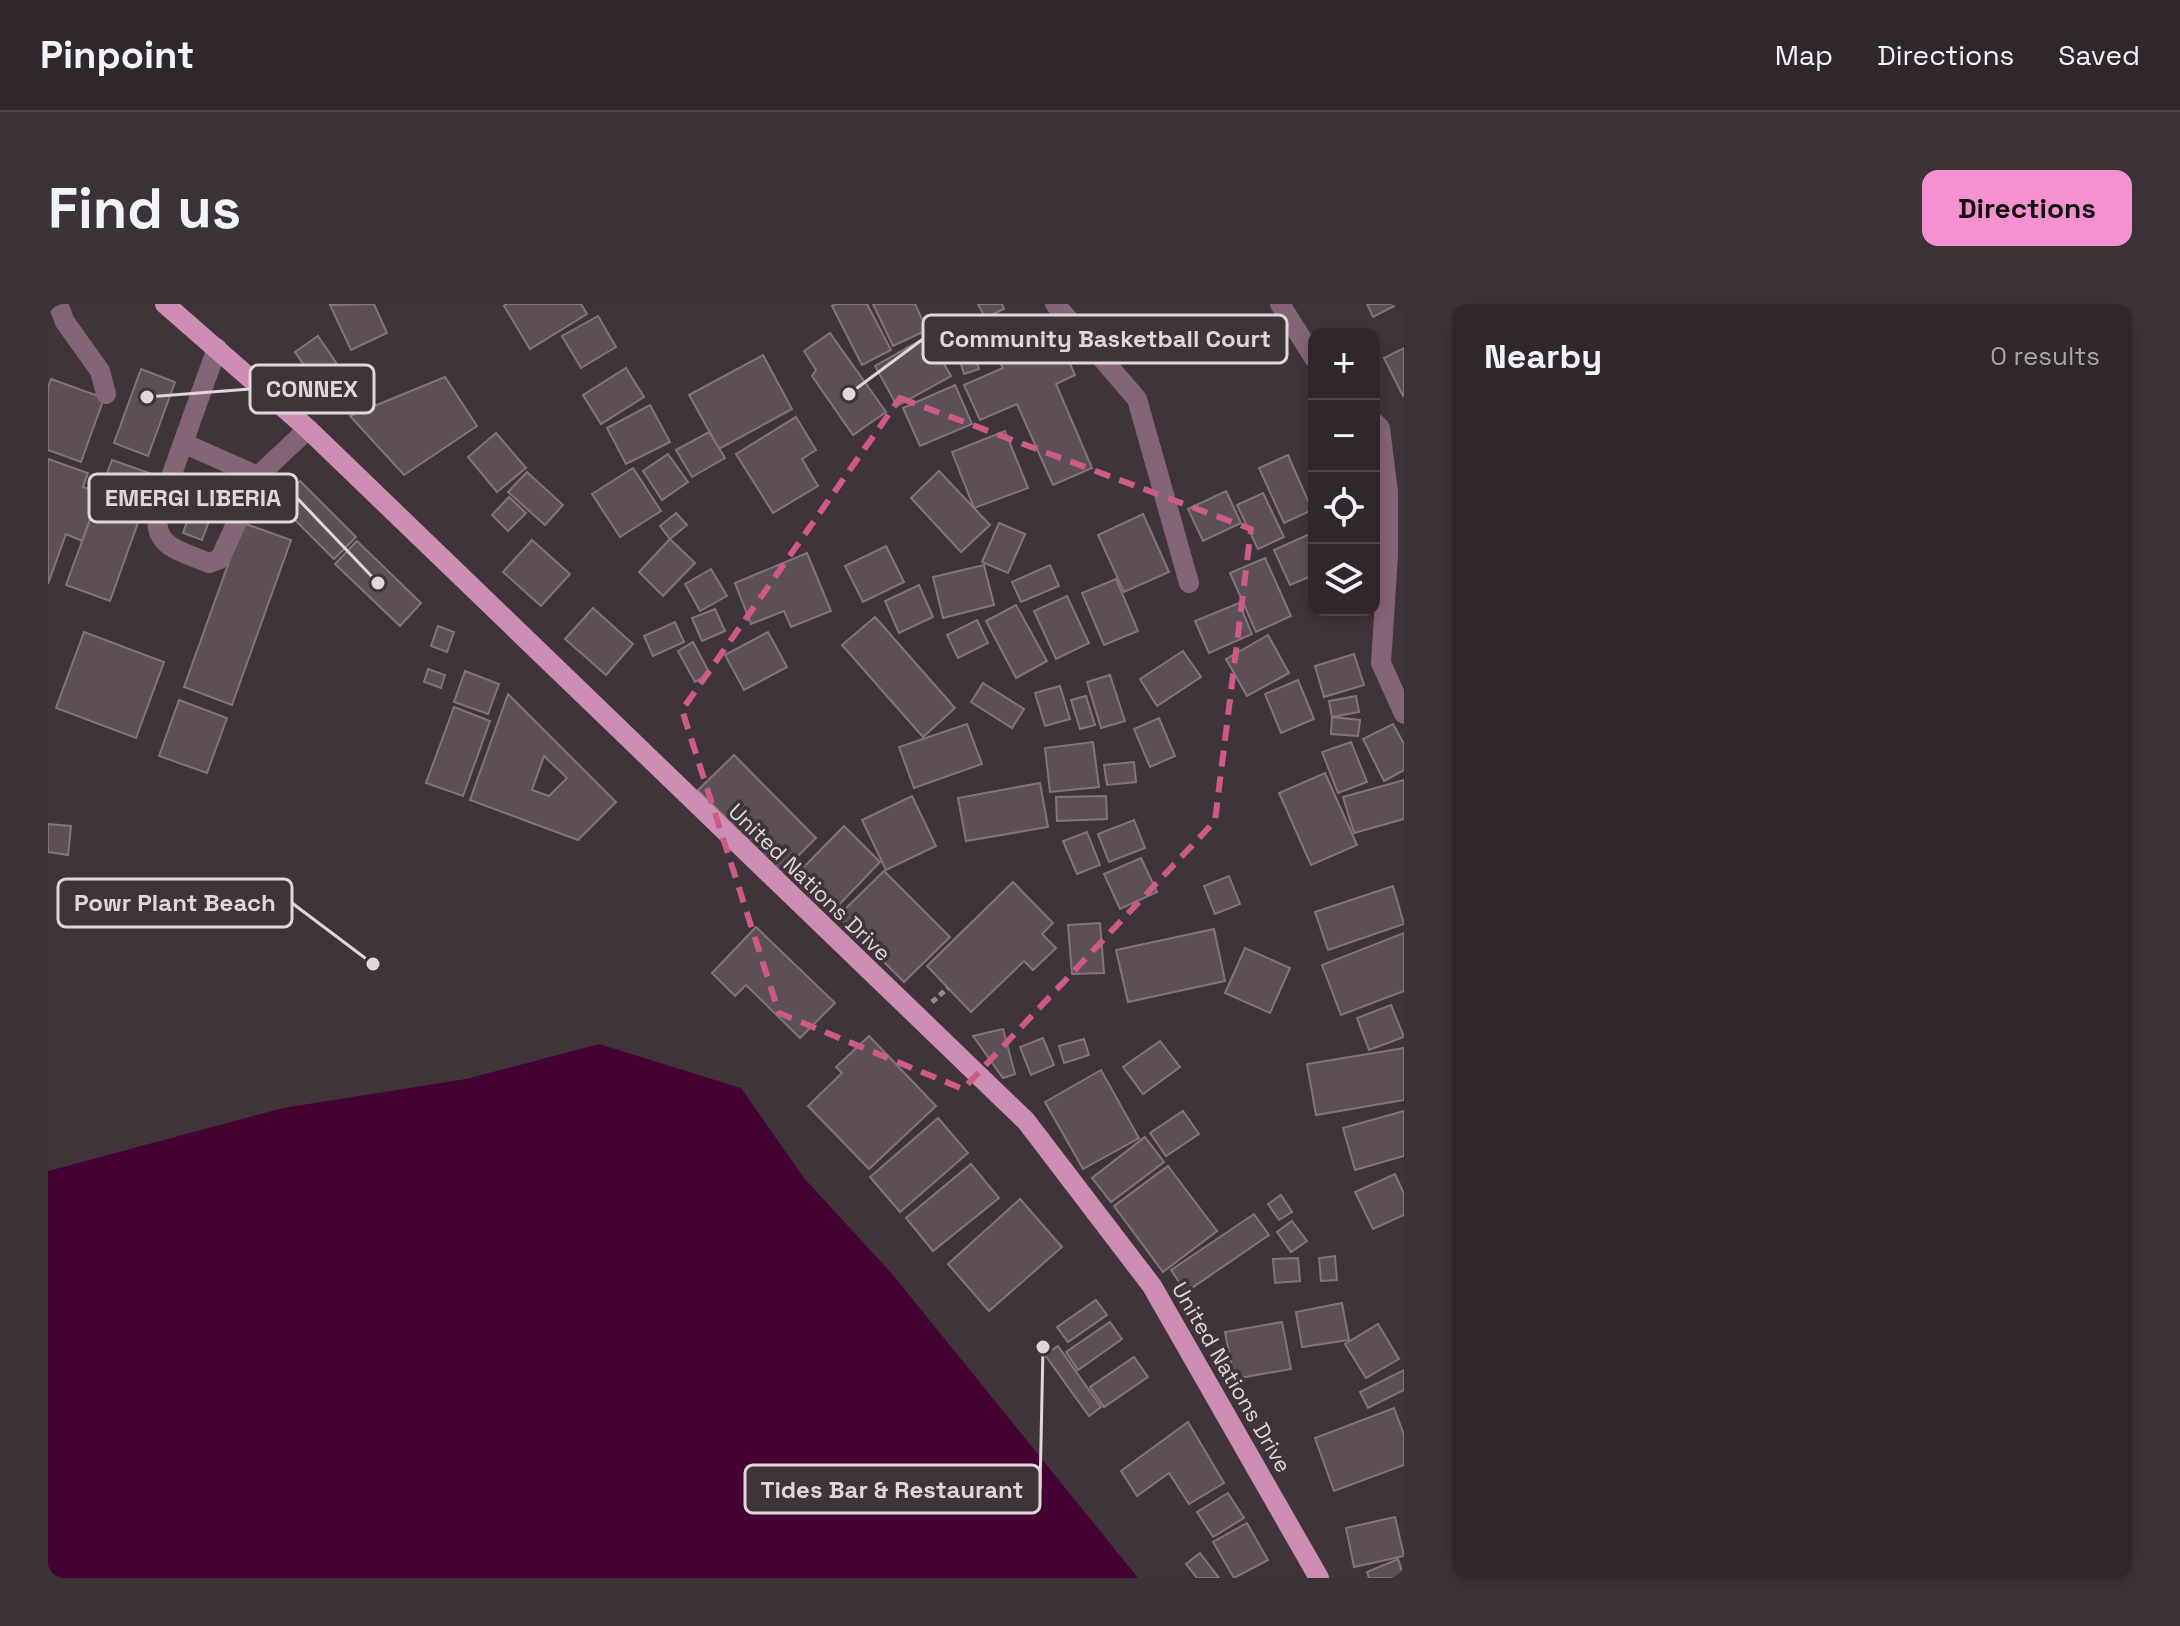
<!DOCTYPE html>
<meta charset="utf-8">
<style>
body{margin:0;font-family:"Space Grotesk",sans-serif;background:#3c3338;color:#f1f3f6}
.controls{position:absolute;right:24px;top:24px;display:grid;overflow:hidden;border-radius:16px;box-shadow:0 4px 12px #0003}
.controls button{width:72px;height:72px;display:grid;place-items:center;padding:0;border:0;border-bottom:2px solid #4b4448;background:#30272c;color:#f1f3f6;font:40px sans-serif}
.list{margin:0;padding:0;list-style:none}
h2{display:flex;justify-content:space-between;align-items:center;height:104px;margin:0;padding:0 32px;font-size:34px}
h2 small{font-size:26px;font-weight:400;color:#a8a5a9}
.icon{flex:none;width:44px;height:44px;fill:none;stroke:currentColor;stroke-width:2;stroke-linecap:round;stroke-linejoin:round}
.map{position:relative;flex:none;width:1356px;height:1274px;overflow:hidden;border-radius:16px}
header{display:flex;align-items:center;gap:48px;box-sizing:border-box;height:112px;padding:0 40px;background:#30272c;border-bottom:2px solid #4b4448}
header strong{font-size:38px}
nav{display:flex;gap:44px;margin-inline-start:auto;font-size:28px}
.intro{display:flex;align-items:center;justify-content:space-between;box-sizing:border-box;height:192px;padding:0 48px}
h1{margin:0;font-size:56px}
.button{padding:20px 36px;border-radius:16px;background:#f590d1;color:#111;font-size:28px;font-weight:700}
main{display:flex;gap:48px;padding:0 48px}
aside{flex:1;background:#30272c;border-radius:16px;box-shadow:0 4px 12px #0003}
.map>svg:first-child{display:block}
</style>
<header>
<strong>Pinpoint</strong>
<nav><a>Map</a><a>Directions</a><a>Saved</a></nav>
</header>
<div class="intro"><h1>Find us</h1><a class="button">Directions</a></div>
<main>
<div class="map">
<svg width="1356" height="1274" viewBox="0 0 1356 1274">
<rect width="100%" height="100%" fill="#40343b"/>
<polygon fill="#450334" points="551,740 693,784 756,874 845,971 1090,1274 0,1274 0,867 235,804 418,775"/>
<g fill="#5c4f56" stroke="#83747c" stroke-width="2" fill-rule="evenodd">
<polygon points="326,0 339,29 303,46 282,1"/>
<polygon points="458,0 533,0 539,10 482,45 456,2"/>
<polygon points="788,0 819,0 843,46 814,61 784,2"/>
<polygon points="825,0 867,0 879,26 845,42"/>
<polygon points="930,0 954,0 956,5 937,14"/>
<polygon points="1319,0 1350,0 1325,13"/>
<polygon points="550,12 568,43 533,64 514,32"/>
<polygon points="782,29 838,108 805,131 764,72 768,66 756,47"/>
<polygon points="270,32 289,60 266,76 247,48"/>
<polygon points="880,32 903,72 849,102 827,62"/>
<polygon points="1012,37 1027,71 1008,80 1044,164 1005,181 969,100 932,116 916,81 955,64 952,58 989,42 991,47"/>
<polygon points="1356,44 1356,91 1355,92 1336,54"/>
<polygon points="926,48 931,65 916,70 911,53"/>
<polygon points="715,51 744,105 671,145 641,91"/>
<polygon points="578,64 596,93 553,120 535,91"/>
<polygon points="93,65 127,78 100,152 66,139"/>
<polygon points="397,73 429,122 356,171 302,112"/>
<polygon points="3,75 56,94 33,158 0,146 0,83"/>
<polygon points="907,81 924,120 872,142 855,104"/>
<polygon points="602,101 622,138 578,160 559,124"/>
<polygon points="748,113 768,146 754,155 770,182 725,209 688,150"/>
<polygon points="957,127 980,184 926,204 904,148"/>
<polygon points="661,128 677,154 644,173 628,146"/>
<polygon points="448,129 478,164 449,188 420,153"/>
<polygon points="620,150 640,178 614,196 595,167"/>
<polygon points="1240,151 1264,206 1236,219 1211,164"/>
<polygon points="0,155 40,169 35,183 52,189 34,237 18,230 0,280"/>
<polygon points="64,156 107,171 62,297 18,281"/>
<polygon points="585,164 613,207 572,233 544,190"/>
<polygon points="891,167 942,221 913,248 863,194"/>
<polygon points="479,168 515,201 497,221 460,188"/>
<polygon points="155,174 174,182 154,236 135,229"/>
<polygon points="252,177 308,233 286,255 230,199"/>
<polygon points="1178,187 1193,219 1155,237 1140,205"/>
<polygon points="1215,189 1236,233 1210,245 1189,201"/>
<polygon points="461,193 478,209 460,227 444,211"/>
<polygon points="628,209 639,221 622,235 612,222"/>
<polygon points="1095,210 1121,268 1076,288 1050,231"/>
<polygon points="195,219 243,236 184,401 136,383"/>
<polygon points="951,219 977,230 960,269 934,258"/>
<polygon points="1266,228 1266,271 1242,281 1226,246"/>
<polygon points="622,235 647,259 615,292 591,268"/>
<polygon points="484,236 522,270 493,302 455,268"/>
<polygon points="309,237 373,299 352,322 287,260"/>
<polygon points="838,242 856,278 815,298 797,262"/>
<polygon points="759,249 783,307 743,323 736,307 703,320 687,279"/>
<polygon points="1217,254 1243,312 1208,328 1182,269"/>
<polygon points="936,261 946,301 895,314 885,273"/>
<polygon points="1002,261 1011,282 973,298 964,278"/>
<polygon points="663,265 679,292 652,307 637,280"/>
<polygon points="1068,275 1090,327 1056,341 1034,289"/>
<polygon points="871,281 885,313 851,329 837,297"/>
<polygon points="1019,292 1041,339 1008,355 986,307"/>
<polygon points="1191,299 1204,330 1161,349 1147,317"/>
<polygon points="968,301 999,357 968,374 938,317"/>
<polygon points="545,304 585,340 558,371 517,335"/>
<polygon points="667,305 677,327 654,337 644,314"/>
<polygon points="827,313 907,404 875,433 794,341"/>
<polygon points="929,316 940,339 910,354 899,331"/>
<polygon points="627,318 636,338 605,352 596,332"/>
<polygon points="390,322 406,328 399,348 383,342"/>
<polygon points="36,328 116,358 88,434 8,404"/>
<polygon points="720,328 739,363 696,386 677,351"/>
<polygon points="1220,331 1241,369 1199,392 1178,355"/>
<polygon points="645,338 662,370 647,378 630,347"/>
<polygon points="1135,347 1153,373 1109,402 1092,375"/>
<polygon points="1306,350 1316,381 1276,393 1267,362"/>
<polygon points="380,365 397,371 393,384 376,378"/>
<polygon points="417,367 451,380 440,410 406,398"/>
<polygon points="1062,371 1077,417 1053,424 1039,378"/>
<polygon points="1250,376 1266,415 1233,429 1217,390"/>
<polygon points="935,379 976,405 964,424 923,398"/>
<polygon points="1012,382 1022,415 997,422 987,389"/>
<path d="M460,390l108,108 -38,38 -108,-40zM496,452l23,22 -18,18 -17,-6z"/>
<polygon points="1038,392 1047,421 1032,425 1023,396"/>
<polygon points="1308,392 1311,408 1284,413 1281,397"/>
<polygon points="131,396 179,414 159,469 111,452"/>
<polygon points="406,403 442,417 415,492 378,479"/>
<polygon points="1284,413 1312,416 1310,432 1283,430"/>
<polygon points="1111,414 1127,452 1102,463 1086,425"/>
<polygon points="919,420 934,460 866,484 851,443"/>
<polygon points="1345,420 1356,440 1356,466 1336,477 1315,435"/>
<polygon points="1045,438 1051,483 1002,488 997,444"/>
<polygon points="1303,438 1319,478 1290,489 1274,448"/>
<polygon points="686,451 768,534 733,569 650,486"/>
<polygon points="1086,458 1088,478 1059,481 1056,461"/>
<polygon points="1277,469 1309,541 1263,561 1231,489"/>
<polygon points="1356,476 1356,515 1306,529 1295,493"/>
<polygon points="992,479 1000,523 918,537 910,494"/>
<polygon points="864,492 888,542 838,566 814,516"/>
<polygon points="1058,492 1059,515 1009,517 1008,493"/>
<polygon points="1086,516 1097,544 1061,558 1050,530"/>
<polygon points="0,520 23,522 20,551 0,548"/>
<polygon points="796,522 832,558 786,606 749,570"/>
<polygon points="1039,528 1052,561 1029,570 1015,537"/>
<polygon points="1093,554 1109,588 1072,605 1056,570"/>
<polygon points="836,567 902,633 856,678 790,612"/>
<polygon points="1181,572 1192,600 1167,610 1156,582"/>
<polygon points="965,578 1005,619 994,630 1008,644 985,666 976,657 923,708 879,662"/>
<polygon points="1345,582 1356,620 1280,646 1267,608"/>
<polygon points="1052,619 1056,669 1024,670 1020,621"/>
<polygon points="708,623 787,699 752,734 698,681 687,692 664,669"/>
<polygon points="1166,625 1177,677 1080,698 1068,646"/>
<polygon points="1356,629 1356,687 1293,711 1274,661"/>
<polygon points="1197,644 1242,664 1222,709 1177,689"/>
<polygon points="1343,701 1356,733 1321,746 1309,714"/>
<polygon points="955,725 967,770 955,774 925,732"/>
<polygon points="821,732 888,802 821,865 760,802 794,769 788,763"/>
<polygon points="995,734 1006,761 983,771 972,743"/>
<polygon points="1036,735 1041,751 1016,759 1011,742"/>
<polygon points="1112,737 1132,763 1095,790 1075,763"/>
<polygon points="1356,744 1356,796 1268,811 1259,760"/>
<polygon points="1053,766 1091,834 1035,865 997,798"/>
<polygon points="1135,807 1151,830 1118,852 1102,829"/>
<polygon points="1356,807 1356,852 1307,866 1295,824"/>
<polygon points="890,814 920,849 852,908 822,873"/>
<polygon points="1097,833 1116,858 1063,898 1044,874"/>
<polygon points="923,860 951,894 885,947 858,914"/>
<polygon points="1120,862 1169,927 1115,968 1066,902"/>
<polygon points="1347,870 1356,890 1356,911 1325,925 1307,888"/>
<polygon points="1233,891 1244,908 1231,916 1220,900"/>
<polygon points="972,895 1014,943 941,1007 900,960"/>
<polygon points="1206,910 1221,931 1138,988 1123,966"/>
<polygon points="1244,917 1259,937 1243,948 1229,928"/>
<polygon points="1287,952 1289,976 1273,977 1271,954"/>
<polygon points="1250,954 1252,977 1227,979 1225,955"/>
<polygon points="1048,996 1059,1011 1020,1038 1009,1023"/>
<polygon points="1294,999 1301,1036 1254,1043 1248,1008"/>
<polygon points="1062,1018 1074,1035 1030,1066 1018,1048"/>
<polygon points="1234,1018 1243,1065 1186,1075 1177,1028"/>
<polygon points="1330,1020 1351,1055 1318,1074 1297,1040"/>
<polygon points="1010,1042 1053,1103 1041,1112 997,1051"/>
<polygon points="1086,1053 1100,1073 1056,1103 1042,1083"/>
<polygon points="1356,1066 1356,1086 1320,1104 1312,1088"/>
<polygon points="1346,1104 1356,1131 1356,1161 1286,1187 1267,1134"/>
<polygon points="1140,1118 1176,1179 1141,1200 1121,1169 1089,1192 1073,1167"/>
<polygon points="1180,1189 1196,1214 1165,1233 1149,1208"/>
<polygon points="1347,1213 1356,1252 1306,1263 1298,1224"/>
<polygon points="1199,1219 1220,1256 1186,1274 1165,1238"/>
<polygon points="1152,1249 1171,1274 1149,1274 1138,1260"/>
<polygon points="1350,1255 1356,1274 1321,1274 1319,1268"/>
</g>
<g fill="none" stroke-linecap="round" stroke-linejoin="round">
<polyline stroke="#968c91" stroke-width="5" stroke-dasharray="6 4" stroke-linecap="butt" points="884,698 900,684"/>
<g stroke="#846477" stroke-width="20">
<polyline points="10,0 17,18 52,67 58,90"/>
<polyline points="1007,0 1089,95 1141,279"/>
<polyline points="1232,0 1266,54"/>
<path d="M169,44l-59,165c-6,35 24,38 51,50l11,-4 38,-83 50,-47"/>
<polyline points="1326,118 1332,124 1340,188 1340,251 1333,359 1356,410"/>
<polyline points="135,139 210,172"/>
</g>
<polyline stroke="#cd8db5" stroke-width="20" points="117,0 260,125 978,817 1104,982 1271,1274"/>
</g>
<path fill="none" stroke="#cc5b88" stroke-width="6" stroke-dasharray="16 10" stroke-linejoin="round" d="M852,94l351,131 -36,292 -252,268 -184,-76 -97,-303z"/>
<g text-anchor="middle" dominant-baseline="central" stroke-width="7" stroke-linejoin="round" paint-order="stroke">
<g font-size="22" fill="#dfd7db" stroke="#40343b">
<text transform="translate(762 578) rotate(44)">United Nations Drive</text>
<text transform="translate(1184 1073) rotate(60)">United Nations Drive</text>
</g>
</g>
<path fill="none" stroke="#dfd7db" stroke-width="3" d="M801 90L875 35M99 93L202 85M330 279L249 194M325 660L244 599M995 1043L992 1185"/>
<g fill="#dfd7db" stroke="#40343b" stroke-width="3">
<circle cx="801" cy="90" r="8"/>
<circle cx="99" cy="93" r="8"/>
<circle cx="330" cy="279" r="8"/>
<circle cx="325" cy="660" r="8"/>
<circle cx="995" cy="1043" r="8"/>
</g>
<g fill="#40343b" stroke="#dfd7db" stroke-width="3">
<rect x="875" y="11" width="364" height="48" rx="8"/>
<rect x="202" y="61" width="124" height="48" rx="8"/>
<rect x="41" y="170" width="208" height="48" rx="8"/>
<rect x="10" y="575" width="234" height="48" rx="8"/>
<rect x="697" y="1161" width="295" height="48" rx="8"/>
</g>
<g font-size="24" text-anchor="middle" font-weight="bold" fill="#dfd7db">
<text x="1057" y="43">Community Basketball Court</text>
<text x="264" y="93">CONNEX</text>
<text x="145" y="202">EMERGI LIBERIA</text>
<text x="127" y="607">Powr Plant Beach</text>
<text x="844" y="1194">Tides Bar &amp; Restaurant</text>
</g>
</svg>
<div class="controls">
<button>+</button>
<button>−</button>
<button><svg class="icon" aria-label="locate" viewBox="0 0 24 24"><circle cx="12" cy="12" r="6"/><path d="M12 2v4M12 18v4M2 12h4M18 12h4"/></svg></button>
<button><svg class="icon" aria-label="layers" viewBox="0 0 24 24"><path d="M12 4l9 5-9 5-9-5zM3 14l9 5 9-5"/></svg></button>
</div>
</div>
<aside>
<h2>Nearby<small>0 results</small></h2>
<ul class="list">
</ul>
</aside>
</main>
